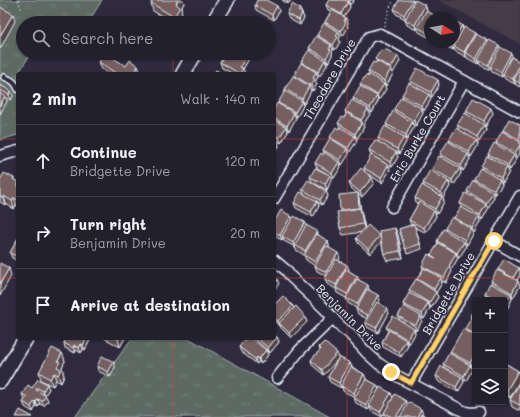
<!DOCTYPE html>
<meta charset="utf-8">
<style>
body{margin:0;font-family:Mali,sans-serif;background:#2f2d3a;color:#f1f3f6}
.controls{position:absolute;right:12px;bottom:12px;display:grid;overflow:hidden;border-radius:4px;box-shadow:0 1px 3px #0004}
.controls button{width:36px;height:36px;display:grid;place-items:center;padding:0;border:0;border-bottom:1px solid #403e4a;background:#23202e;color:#f1f3f6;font:20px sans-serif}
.compass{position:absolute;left:424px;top:12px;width:36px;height:36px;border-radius:50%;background:#23202e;box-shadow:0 1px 3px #0004;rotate:101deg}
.stop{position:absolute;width:12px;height:12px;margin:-9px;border:3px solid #ffd166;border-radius:50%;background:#fff}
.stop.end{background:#ffd166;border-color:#fff;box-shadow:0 1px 4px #0008}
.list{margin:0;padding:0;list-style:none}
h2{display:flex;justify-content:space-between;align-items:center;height:52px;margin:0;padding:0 16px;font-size:17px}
h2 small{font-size:13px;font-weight:400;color:#a3a3aa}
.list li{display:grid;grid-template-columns:26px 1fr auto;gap:12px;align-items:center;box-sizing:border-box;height:72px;padding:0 16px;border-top:1px solid #403e4a}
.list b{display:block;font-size:15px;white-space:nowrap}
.list p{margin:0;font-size:13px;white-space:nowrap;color:#a3a3aa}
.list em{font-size:13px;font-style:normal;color:#a3a3aa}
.icon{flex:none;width:22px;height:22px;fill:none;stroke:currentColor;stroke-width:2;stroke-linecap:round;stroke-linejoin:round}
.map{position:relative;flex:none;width:520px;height:417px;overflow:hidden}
.search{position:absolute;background:#23202e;box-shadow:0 1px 3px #0004;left:16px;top:16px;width:260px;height:44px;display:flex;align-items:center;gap:10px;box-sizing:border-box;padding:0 14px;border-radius:22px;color:#a3a3aa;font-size:15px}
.panel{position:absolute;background:#23202e;box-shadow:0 1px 3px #0004;left:16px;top:72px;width:260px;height:268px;border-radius:4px}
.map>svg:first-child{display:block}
</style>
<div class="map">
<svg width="520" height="417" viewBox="0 0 520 417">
<defs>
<pattern id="grass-tufts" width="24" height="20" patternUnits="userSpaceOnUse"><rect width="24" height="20" fill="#5b6b63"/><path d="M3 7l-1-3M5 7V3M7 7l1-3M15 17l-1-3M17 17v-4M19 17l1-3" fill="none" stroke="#73817a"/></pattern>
</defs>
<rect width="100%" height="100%" fill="#2f2a3d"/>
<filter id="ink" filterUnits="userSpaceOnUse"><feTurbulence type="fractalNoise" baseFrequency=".025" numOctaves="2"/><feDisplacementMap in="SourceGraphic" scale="8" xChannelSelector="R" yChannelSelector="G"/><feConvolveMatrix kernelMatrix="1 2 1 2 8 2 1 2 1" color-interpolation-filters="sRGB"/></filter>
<g filter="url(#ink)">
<polygon fill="#443a48" points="438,0 520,0 520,44"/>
<g fill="url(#grass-tufts)" stroke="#a2aeae">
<polygon points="0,0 102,0 88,23 23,23 23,53 31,53 18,74 18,135 0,140"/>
<polygon points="132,338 188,338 330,417 75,417"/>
</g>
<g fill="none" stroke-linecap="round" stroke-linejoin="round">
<g stroke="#e8f1f8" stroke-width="8">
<path id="service" d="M4,77c7,3 11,4 14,12"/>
</g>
<g stroke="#e8f1f8" stroke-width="13">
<g id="minor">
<polyline points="0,156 18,151"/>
<polyline points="274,199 369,37 380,34 520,112"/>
<polyline points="392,207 464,81"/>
<polyline points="494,241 520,256"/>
<polyline points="274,260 287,271 290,276 324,308 342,328 348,332 366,352 378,363 397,376 465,412 472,413 479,412"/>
<polyline points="277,378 300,350 333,318"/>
<polyline points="411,383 520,196"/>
</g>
</g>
<g stroke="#e8f1f8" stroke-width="17">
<g id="secondary">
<polyline points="213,23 227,0"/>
<polyline points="183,74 195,53"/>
<polyline points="0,381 26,338"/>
</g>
</g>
<g stroke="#e8f1f8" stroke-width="1.5" stroke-dasharray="1 3" stroke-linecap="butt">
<polyline points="18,0 22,10"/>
<polyline points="384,26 390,7 394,0"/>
</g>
<use href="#service" stroke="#2f2a3d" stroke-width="5"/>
<use href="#minor" stroke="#2f2a3d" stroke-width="10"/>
<use href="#secondary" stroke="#2f2a3d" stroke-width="14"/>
</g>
<g fill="#645153" stroke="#e8f1f8">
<polygon points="282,0 291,0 288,4"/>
<polygon points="329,0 354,0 350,5 349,5 350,7 344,17 348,23 347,25 348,27 343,36 340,34 340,37 339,39 340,42 335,50 332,48 333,50 332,53 332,55 328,63 326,61 327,65 319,77 317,75 318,77 315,82 317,84 313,91 311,89 311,91 304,104 303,103 303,106 297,117 295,116 296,118 289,131 286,129 288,132 281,143 277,141 279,146 274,154 274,109 279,104 278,103 286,92 285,89 294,77 294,75 302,64 301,62 310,51 309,48 317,37 317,35 326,24 325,22 331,11 328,10 326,5"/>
<polygon points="151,3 184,3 181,9 182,14 177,23 174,23 153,11"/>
<polygon points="414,3 425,5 427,10 426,11 430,18 430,38 429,35 428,37 419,32 417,28 416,30 407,25 405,20 405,19 396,14 394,9"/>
<polygon points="255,5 277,6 279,11 274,20 256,10"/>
<polygon points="300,9 304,18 300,25 289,19 287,14"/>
<polygon points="462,25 463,29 475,33 475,34 487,40 488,43 500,48 513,58 520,62 520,87 516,85 515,83 515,84 505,79 503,75 502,77 492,72 491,69 490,70 480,65 479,62 478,64 467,58 466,56 466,57 455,51 454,48 453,50 444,45 442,42 454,42"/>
<polygon points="222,57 233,58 250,57 243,69 244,74 233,74 222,68 220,62 222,59"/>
<polygon points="375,59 400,61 392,73 393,74 386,86 384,85 386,89 379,100 378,99 378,101 372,113 369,111 370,114 363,125 364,127 357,139 355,138 357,141 349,153 348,152 349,154 342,165 340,164 341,167 334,178 330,176 331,180 327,190 312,182 310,177 326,173 317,168 315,163 324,153 323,150 330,139 330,137 340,127 338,123 344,118 346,114 345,111 354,101 353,98 361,87 360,84 369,74 368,71 377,62"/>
<polygon points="99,62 126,66 141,74 109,74 102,69"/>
<polygon points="438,80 439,85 432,97 430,96 431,99 424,111 422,110 423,113 416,126 413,124 414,127 407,140 404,138 406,142 399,154 396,152 398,157 392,167 388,165 390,170 382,183 368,174 374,183 362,197 358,194 359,198 361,211 362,215 365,228 381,241 395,228 398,235 403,258 387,261 384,254 381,241 370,254 358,243 356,238 362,232 343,235 340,228 340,210 357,193 351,188 349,183 365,172 364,168 385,163 371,155 369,150 379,142 378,138 388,128 386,124 396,113 394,109 403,98 402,95 411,84 410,81"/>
<polygon points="0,85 13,96 11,100 5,97 7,101 0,114"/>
<polygon points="466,111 493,113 486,126 485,126 486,130 479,142 477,141 478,145 471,157 469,156 470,159 463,171 460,169 461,173 454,185 449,182 450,186 443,198 444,202 437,214 435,213 436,216 426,233 415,227 422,249 407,254 399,229 411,225 409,220 418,204 416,203 415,198 424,186 423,183 433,172 432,169 442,157 440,154 450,143 449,140 459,129 457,125 467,114"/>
<polygon points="520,125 520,153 517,158 514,156 516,160 510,170 508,169 509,172 503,183 501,182 502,185 495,195 493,194 494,197 488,208 487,208 488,209 482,220 479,218 480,222 474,233 472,232 473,234 467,245 465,244 466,247 459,258 457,257 458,258 451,270 452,271 446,283 442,281 442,283 436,293 438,297 431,308 429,307 430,308 424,319 421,318 422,321 416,331 414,330 415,334 409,344 407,343 408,346 401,357 383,347 382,342 388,331 386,327 400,320 398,316 404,306 403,304 410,293 409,290 418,281 417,279 423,269 422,266 432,256 431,255 438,244 437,241 446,231 445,228 455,219 454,218 461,207 460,203 468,194 467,191 475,181 474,179 482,169 481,166 489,157 488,154 497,145 496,142 503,132 503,130"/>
<polygon points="14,178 14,180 18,182 18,206 16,205 14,209 6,204 5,205 0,202 0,180"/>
<polygon points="302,189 326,191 328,196 322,205 318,202 319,206 313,217 296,208 294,203 304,194"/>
<polygon points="292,219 305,222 306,225 319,236 328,241 329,246 329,247 340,258 338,260 347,265 349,271 357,276 359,280 380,300 378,303 389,313 378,333 367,327 365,322 367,319 358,314 356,309 356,308 348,303 346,298 337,293 336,289 327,284 325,279 326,276 317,271 315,266 306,260 304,255 296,250 295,247 284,241 283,238 282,240 274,236 274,222"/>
<polygon points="18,238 18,261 12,258 10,253"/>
<polygon points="498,269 520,271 520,275 517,281 520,286 513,298 512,297 512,299 507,309 505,309 505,300 484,300 486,297 485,293 492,283 491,281 499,271"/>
<polygon points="274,305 294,308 304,315 307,322 291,338 281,328 280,325 279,326 274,320"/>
<polygon points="475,309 475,363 472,368 471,368 472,370 466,381 462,379 464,382 458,392 438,381 436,376 445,368 443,364 451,355 450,352 465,330 465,329 472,318 471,316"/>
<polygon points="277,337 279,342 270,353 255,339 254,338 274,338"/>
<polygon points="65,338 90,338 90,340 85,350 83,349 81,353 76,350 75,353 65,348 64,343 66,339"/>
<polygon points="104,338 125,338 120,347"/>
<polygon points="239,347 266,350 268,355 261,364 259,362 257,364 241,352"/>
<polygon points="319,347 339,358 350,363 352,367 364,374 366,379 377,385 379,389 393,398 407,405 423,414 423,415 427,417 386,417 384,413 382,417 371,411 370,407 368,410 356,403 354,398 355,397 343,391 342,386 341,388 330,382 328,377 338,359 324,375 312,365 311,360 320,350"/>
<polygon points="62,353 65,361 62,367 64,376 61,383 56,380 53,386 41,380 39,372"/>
<polygon points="505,363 518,371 520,375 520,380 510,398 505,395"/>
<polygon points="97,366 115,367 110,377 98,371"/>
<polygon points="47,384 49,389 45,395 48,401 44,406 40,404 38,407 36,406 33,412 25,407 23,402 25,400 24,399 22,394 32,388"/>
<polygon points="520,384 520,411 512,407 510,400"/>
</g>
<g fill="#514244" stroke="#e8f1f8">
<polygon points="178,0 183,0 184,3 181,9 182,14 177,23 176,23 174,17 176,4"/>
<polygon points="287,0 291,0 288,4"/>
<polygon points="348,0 354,0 350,5"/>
<polygon points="413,0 415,4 406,20 404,15"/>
<polygon points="348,2 350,7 343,19 341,14"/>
<polygon points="425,5 427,10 418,27 417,27 417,28 416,30 415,25"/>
<polygon points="277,6 279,11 274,20 272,15"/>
<polygon points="302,13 304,18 300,25 299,20"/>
<polygon points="13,14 15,21 0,49 0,36"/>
<polygon points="346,18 348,23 347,25 348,27 343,36 341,31"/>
<polygon points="430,24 430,32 428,33 429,35 428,37 426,32"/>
<polygon points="462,25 463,30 454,46 454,48 453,50 451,45 453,42 454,42 454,40"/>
<polygon points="339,32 340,37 339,39 340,42 335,50 333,45 336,36"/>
<polygon points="475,33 477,38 465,52 466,56 466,57 464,52"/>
<polygon points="487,40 489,45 478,60 479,62 478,64 476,59"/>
<polygon points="331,45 333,50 332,53 332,55 328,63 326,58 329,49"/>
<polygon points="499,45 501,50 490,67 491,69 490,70 488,65"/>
<polygon points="248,53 250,57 243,69 245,73 244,74 240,74 240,67"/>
<polygon points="511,53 513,58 503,74 503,76 502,77 501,72"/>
<polygon points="398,56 400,61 393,73 391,68"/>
<polygon points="325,60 327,65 319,77 318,72"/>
<polygon points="520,64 520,73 514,80 515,83 515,84 513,79"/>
<polygon points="138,66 141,74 135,74 136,70"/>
<polygon points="391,69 393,74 386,86 384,81"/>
<polygon points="316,72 318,77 315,82 317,84 313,91 311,86 313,78"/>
<polygon points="438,80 439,85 432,97 431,92"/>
<polygon points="384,84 386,89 379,100 377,95"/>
<polygon points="309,86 311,91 304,104 302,99"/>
<polygon points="11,91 13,96 11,100 9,95"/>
<polygon points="429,94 431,99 424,111 422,106"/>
<polygon points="5,96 7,101 0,114 0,106"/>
<polygon points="377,96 378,101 372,113 370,108"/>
<polygon points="302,101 303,106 297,117 295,112"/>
<polygon points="421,108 423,113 416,126 414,121"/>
<polygon points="491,108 493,113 486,126 484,121"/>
<polygon points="368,109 370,114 363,125 364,127 357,139 355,134 362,123 361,120"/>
<polygon points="294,113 296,118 289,131 287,126"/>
<polygon points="412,122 414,127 407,140 406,135"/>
<polygon points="484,125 486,130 479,142 477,137"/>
<polygon points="286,127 288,132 281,143 279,138"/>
<polygon points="355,136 357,141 349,153 348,148"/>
<polygon points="404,137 406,142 399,154 397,149"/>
<polygon points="476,140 478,145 471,157 469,152"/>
<polygon points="277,141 279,146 274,154 274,146"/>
<polygon points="520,145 520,153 517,158 515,153"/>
<polygon points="347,149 349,154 342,165 340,160"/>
<polygon points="396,152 398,157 392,167 390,162"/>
<polygon points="468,154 470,159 463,171 461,166"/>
<polygon points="514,155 516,160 510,170 508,165"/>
<polygon points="339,162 341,167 334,178 332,173"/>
<polygon points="388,165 390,170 382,183 381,178"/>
<polygon points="507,167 509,172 503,183 501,178"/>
<polygon points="460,168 461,173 454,185 452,180"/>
<polygon points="330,175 331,180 327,190 325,184"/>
<polygon points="372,178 374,183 362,197 360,192"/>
<polygon points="500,180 502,185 495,195 494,190"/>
<polygon points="448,181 450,186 443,198 444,202 437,214 435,209 442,197 441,193"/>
<polygon points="326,191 328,196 322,205 320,200"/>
<polygon points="493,192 494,197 488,208 486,203"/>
<polygon points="358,193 359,198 361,211 362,215 365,231 363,224 359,208"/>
<polygon points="4,196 6,204 5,205 3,198"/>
<polygon points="14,198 16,205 14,209 12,201"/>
<polygon points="317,201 319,206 313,217 311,212"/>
<polygon points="486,204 488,209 482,220 480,215"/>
<polygon points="434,211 436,216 426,233 424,228"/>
<polygon points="291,216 293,221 282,236 283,238 282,240 280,235"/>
<polygon points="479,217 480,222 474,233 472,228"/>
<polygon points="305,222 307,227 295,245 295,248 293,243"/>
<polygon points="395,228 398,235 403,258 400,251"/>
<polygon points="471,229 473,234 467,245 465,240"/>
<polygon points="317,231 319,236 307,256 305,251"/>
<polygon points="380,236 382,241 370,254 368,249"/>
<polygon points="328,241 329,246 317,267 315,262"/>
<polygon points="464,242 466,247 459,258 457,253"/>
<polygon points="338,253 340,258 328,277 326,272"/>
<polygon points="456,253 458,258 451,270 452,271 446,283 444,278 449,266"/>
<polygon points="347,265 349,270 338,289 337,289 336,285"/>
<polygon points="9,268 11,276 0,296 0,284"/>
<polygon points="519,268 520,271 520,275 515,283 513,278"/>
<polygon points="357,276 359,281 349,299 347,294"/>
<polygon points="441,278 442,283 436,293 438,297 431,308 429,303 435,293 434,289"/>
<polygon points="277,279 279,284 274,290 274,283"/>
<polygon points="518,281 520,286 513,298 512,293"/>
<polygon points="368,285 369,290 359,309 357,304"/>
<polygon points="511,294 512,299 507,309 505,304"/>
<polygon points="378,295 380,300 369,320 367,315"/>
<polygon points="428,303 430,308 424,319 422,314"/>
<polygon points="293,306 295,311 279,323 280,325 279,326 278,321"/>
<polygon points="387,308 389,313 378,333 376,328"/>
<polygon points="304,315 307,322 291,338 289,333"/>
<polygon points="421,316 422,321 416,331 415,326"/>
<polygon points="414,329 415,334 409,344 407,339"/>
<polygon points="277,337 279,342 270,353 268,348"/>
<polygon points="87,338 90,338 90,340 85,350 83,345"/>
<polygon points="118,338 125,338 120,347 118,339"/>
<polygon points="406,340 408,346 401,357 399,352"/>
<polygon points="81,344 83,349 81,353 79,348"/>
<polygon points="74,345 76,350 75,353 73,348"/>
<polygon points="266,350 268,355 261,364 259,359"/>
<polygon points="62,353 65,361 62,367 64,376 61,383 58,375 57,367 58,361"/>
<polygon points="337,353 339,358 324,375 322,370"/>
<polygon points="475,354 475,363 472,368 470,363"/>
<polygon points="257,357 259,362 257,364 255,359"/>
<polygon points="114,362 115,367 110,377 108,372"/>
<polygon points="350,363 352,368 341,388 339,383"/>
<polygon points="470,365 472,370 466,381 464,376"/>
<polygon points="518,371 520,375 520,380 510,398 507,390"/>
<polygon points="54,373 56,380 53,386 50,379"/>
<polygon points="364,374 366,379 356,398 354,393"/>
<polygon points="462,377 464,382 458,392 456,387"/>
<polygon points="47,384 49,389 44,396 43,391"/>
<polygon points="377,385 379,390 369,406 370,407 368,410 366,405"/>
<polygon points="391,393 393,398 382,417 380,412"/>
<polygon points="46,396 48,401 44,406 42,401"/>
<polygon points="38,399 40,404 38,407 36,402"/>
<polygon points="35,401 36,406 33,412 31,407"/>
<polygon points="406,401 408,406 401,417 396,417"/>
<polygon points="421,409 423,414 421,417 417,417"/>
</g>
<g fill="#745e61" stroke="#e8f1f8">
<polygon points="153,0 178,0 176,4 180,7 174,17 151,3"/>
<polygon points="257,0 266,0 277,6 272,15 255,5"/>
<polygon points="329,0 345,0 348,2 341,14 326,5"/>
<polygon points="399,0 413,0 404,15 394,9"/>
<polygon points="415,0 425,5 415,25 405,20"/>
<polygon points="292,4 300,9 298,11 302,13 299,20 287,14"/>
<polygon points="0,7 13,14 0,36"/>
<polygon points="332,10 346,18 344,21 346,22 341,31 325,22"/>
<polygon points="426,11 434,15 433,18 430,18 430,24 426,32 417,27"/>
<polygon points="438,14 445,18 436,18"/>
<polygon points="161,16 169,22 168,23 156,23"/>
<polygon points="254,18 262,23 251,23"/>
<polygon points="454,21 462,25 454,40"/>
<polygon points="324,23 339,32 336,36 338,37 333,45 317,35"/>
<polygon points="464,27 475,33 464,52 454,46"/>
<polygon points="430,29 430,34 428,33"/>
<polygon points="476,34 487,40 476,59 465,52"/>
<polygon points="316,36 331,45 329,49 331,50 326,58 309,48"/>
<polygon points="489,40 499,45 488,65 478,60"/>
<polygon points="445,42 453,42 451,45"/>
<polygon points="500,47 511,53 501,72 490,67"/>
<polygon points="385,49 398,56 391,68 375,59 381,50 383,51"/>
<polygon points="309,50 325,60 318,72 301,62"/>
<polygon points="105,53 126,66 130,60 138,66 136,70 137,71 135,74 121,74 120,73 119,74 117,74 99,62"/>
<polygon points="236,53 248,53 240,67 243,68 240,74 220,62 223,58 222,57 223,54 224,55 225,54 233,58"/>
<polygon points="511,57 520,62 520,64 513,79 503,74"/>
<polygon points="377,61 391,69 384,81 368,71 373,62 376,63"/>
<polygon points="301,63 316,72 313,78 315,79 311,86 294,75"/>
<polygon points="417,68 438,80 431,92 410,81"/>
<polygon points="520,69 520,83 514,80"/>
<polygon points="216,70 223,74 213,74"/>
<polygon points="369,74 384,84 377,95 360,84 366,75 368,77"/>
<polygon points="293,76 309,86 302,99 285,89"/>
<polygon points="409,83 429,94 422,106 402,95"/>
<polygon points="0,85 11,91 9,95 0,90"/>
<polygon points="360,86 377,96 370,108 353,98"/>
<polygon points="285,91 302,101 295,112 278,103"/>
<polygon points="0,94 5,96 0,106"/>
<polygon points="401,97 421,108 414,121 394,109"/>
<polygon points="473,98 491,108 484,121 466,111"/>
<polygon points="352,100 368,109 361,120 345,111"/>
<polygon points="277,103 294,113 287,126 274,118 274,109"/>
<polygon points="393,111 412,122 406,135 386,124"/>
<polygon points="347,113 362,122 355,134 338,123 342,117 344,118"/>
<polygon points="465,113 484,125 477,137 457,125"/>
<polygon points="509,119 520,125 520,140 503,130"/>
<polygon points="274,120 286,127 279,138 274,135"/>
<polygon points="385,126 404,137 397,149 378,138"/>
<polygon points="336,127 339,129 340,127 355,136 348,148 330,137"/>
<polygon points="456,128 476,140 469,152 449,140"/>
<polygon points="502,131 520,142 520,145 515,153 496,142"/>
<polygon points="330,138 347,149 340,160 323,150"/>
<polygon points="274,139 277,141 274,146"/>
<polygon points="375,140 396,152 390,162 369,150"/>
<polygon points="448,141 468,154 461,166 440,154"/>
<polygon points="494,143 514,155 508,165 488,154"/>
<polygon points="324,152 339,162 332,173 315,163 321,153 323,155"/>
<polygon points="371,155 388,165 381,178 364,168"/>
<polygon points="439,156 460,168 452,180 432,169"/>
<polygon points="487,156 507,167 501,178 481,166"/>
<polygon points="315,168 330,175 325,184 310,177"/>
<polygon points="361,168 372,178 360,192 349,183"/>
<polygon points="480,168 500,180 494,190 474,179"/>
<polygon points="430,170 448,181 441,193 423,183"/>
<polygon points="4,173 14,178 13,179 18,182 18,200 14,198 12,201 4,196 3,198 0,196 0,180"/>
<polygon points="308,180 326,191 320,200 302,189"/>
<polygon points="473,180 493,192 486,203 467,191"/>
<polygon points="422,185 442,197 435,209 415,198"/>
<polygon points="300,192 317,201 311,212 294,203"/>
<polygon points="358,193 359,208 340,210 339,195"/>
<polygon points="465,193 486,204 480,215 460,203"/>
<polygon points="419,202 434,211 424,228 409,220"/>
<polygon points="461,207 479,217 472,228 454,218"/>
<polygon points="360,208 363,224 340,228 337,212"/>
<polygon points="281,210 291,216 280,235 274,232 274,222"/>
<polygon points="294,216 305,222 293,243 282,236"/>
<polygon points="452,217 471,229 465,240 445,228"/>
<polygon points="414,224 420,244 405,249 399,229"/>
<polygon points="306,225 317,231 305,251 295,245"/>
<polygon points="368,225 380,236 368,249 356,238"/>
<polygon points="395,228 400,251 384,254 379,231"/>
<polygon points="443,229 464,242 457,253 437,241"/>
<polygon points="317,234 328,241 315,262 304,255"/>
<polygon points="18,238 18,257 10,253"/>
<polygon points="438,243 456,253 449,266 450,266 444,278 422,266 428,254 435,258 436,258 431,255"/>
<polygon points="326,246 338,253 326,272 315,266"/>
<polygon points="336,259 347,265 336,285 325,279"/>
<polygon points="504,259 519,268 513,278 498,269"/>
<polygon points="0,263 9,268 0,284"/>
<polygon points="424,268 441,278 434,289 417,279"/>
<polygon points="346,269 357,276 347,294 336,288"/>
<polygon points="497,270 518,281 512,293 491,281"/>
<polygon points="274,276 277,279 274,283"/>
<polygon points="357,279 368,285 357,304 346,298"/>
<polygon points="416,279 436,292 429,303 409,290"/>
<polygon points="490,283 511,294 505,304 505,300 497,300 485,293"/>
<polygon points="367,289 378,295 367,315 356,309"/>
<polygon points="409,293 428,303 422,314 403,304"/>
<polygon points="283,296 293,306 278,321 274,317 274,305"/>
<polygon points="487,296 494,300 484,300"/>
<polygon points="377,302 387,308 376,328 365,322"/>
<polygon points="296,306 304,315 304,316 305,317 289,333 279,323"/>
<polygon points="404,306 421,316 415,326 398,316"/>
<polygon points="475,309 475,319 471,316"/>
<polygon points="393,316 414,329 407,339 386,327"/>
<polygon points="471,318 475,320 475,334 465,329"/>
<polygon points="463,329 475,336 475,351 474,350 474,351 475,351 475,354 470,363 450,352"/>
<polygon points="389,330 406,340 399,352 382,342"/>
<polygon points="274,334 277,337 268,348 257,338 274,338"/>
<polygon points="66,338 87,338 83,345 81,344 79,348 74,345 73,348 64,343"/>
<polygon points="246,338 251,338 266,350 259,359 257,357 255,359 239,347"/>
<polygon points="324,342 337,353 322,370 311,360 321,349 319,347"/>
<polygon points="52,348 62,353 58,361 60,362 57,367 61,369 58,375 54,373 50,379 39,372"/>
<polygon points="449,353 470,365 464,376 443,364"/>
<polygon points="102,356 114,362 108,372 97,366"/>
<polygon points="339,357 350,363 339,383 328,377"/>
<polygon points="505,363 518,371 507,390 505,389"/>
<polygon points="441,366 462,377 456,387 436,376"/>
<polygon points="351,367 364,374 354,393 341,386"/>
<polygon points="38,379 47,384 43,391 37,388 36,390 46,396 42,401 38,399 36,402 35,401 31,407 23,402 27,397 22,394 28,385 32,388"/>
<polygon points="366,379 377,385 366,405 354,398"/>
<polygon points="519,384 520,384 520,405 510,400"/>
<polygon points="380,387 391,393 380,412 369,406"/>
<polygon points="395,394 406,401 396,417 392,417 384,413"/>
<polygon points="409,402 421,409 417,417 400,417"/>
<polygon points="20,410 33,417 16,417"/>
<polygon points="421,414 427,417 420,417"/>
</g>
</g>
<g fill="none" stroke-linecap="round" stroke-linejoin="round" filter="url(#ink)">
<polyline stroke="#ffd166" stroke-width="5" points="391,372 411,383 494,241"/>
</g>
<path fill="none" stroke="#d83c3d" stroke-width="1" stroke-opacity="0.55" d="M173,0v23M347,0v417M173,53v21M0,139h18M274,139h246M0,278h18M274,278h246M173,338v79"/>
<g text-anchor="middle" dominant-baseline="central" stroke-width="3" stroke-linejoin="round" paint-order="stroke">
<g font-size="12" fill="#e8f1f8" stroke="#2f2a3d">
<text transform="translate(329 79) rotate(-60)">Theodore Drive</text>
<text transform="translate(417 138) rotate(-60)">Eric Burke Court</text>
<text transform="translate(448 293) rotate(-60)">Bridgette Drive</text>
<text transform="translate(350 317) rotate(45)">Benjamin Drive</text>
</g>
</g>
</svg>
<div class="controls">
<button>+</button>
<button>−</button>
<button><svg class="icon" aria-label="layers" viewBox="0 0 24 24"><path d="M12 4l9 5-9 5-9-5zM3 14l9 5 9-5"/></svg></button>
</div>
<svg class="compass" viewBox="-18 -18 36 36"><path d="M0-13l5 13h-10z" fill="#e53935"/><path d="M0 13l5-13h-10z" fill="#a3a3aa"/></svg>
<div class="stop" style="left:494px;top:241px"></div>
<div class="stop end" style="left:391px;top:372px"></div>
<div class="search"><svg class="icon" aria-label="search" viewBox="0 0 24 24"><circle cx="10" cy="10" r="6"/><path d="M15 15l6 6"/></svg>Search here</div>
<section class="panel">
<h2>2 min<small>Walk · 140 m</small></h2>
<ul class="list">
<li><svg class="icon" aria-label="ahead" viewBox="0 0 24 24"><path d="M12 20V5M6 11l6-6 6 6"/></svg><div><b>Continue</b><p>Bridgette Drive</p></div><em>120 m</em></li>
<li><svg class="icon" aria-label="right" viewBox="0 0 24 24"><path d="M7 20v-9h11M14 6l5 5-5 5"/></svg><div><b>Turn right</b><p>Benjamin Drive</p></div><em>20 m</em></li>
<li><svg class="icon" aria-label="arrive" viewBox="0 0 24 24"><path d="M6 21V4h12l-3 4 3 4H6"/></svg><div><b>Arrive at destination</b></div></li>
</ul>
</section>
</div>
